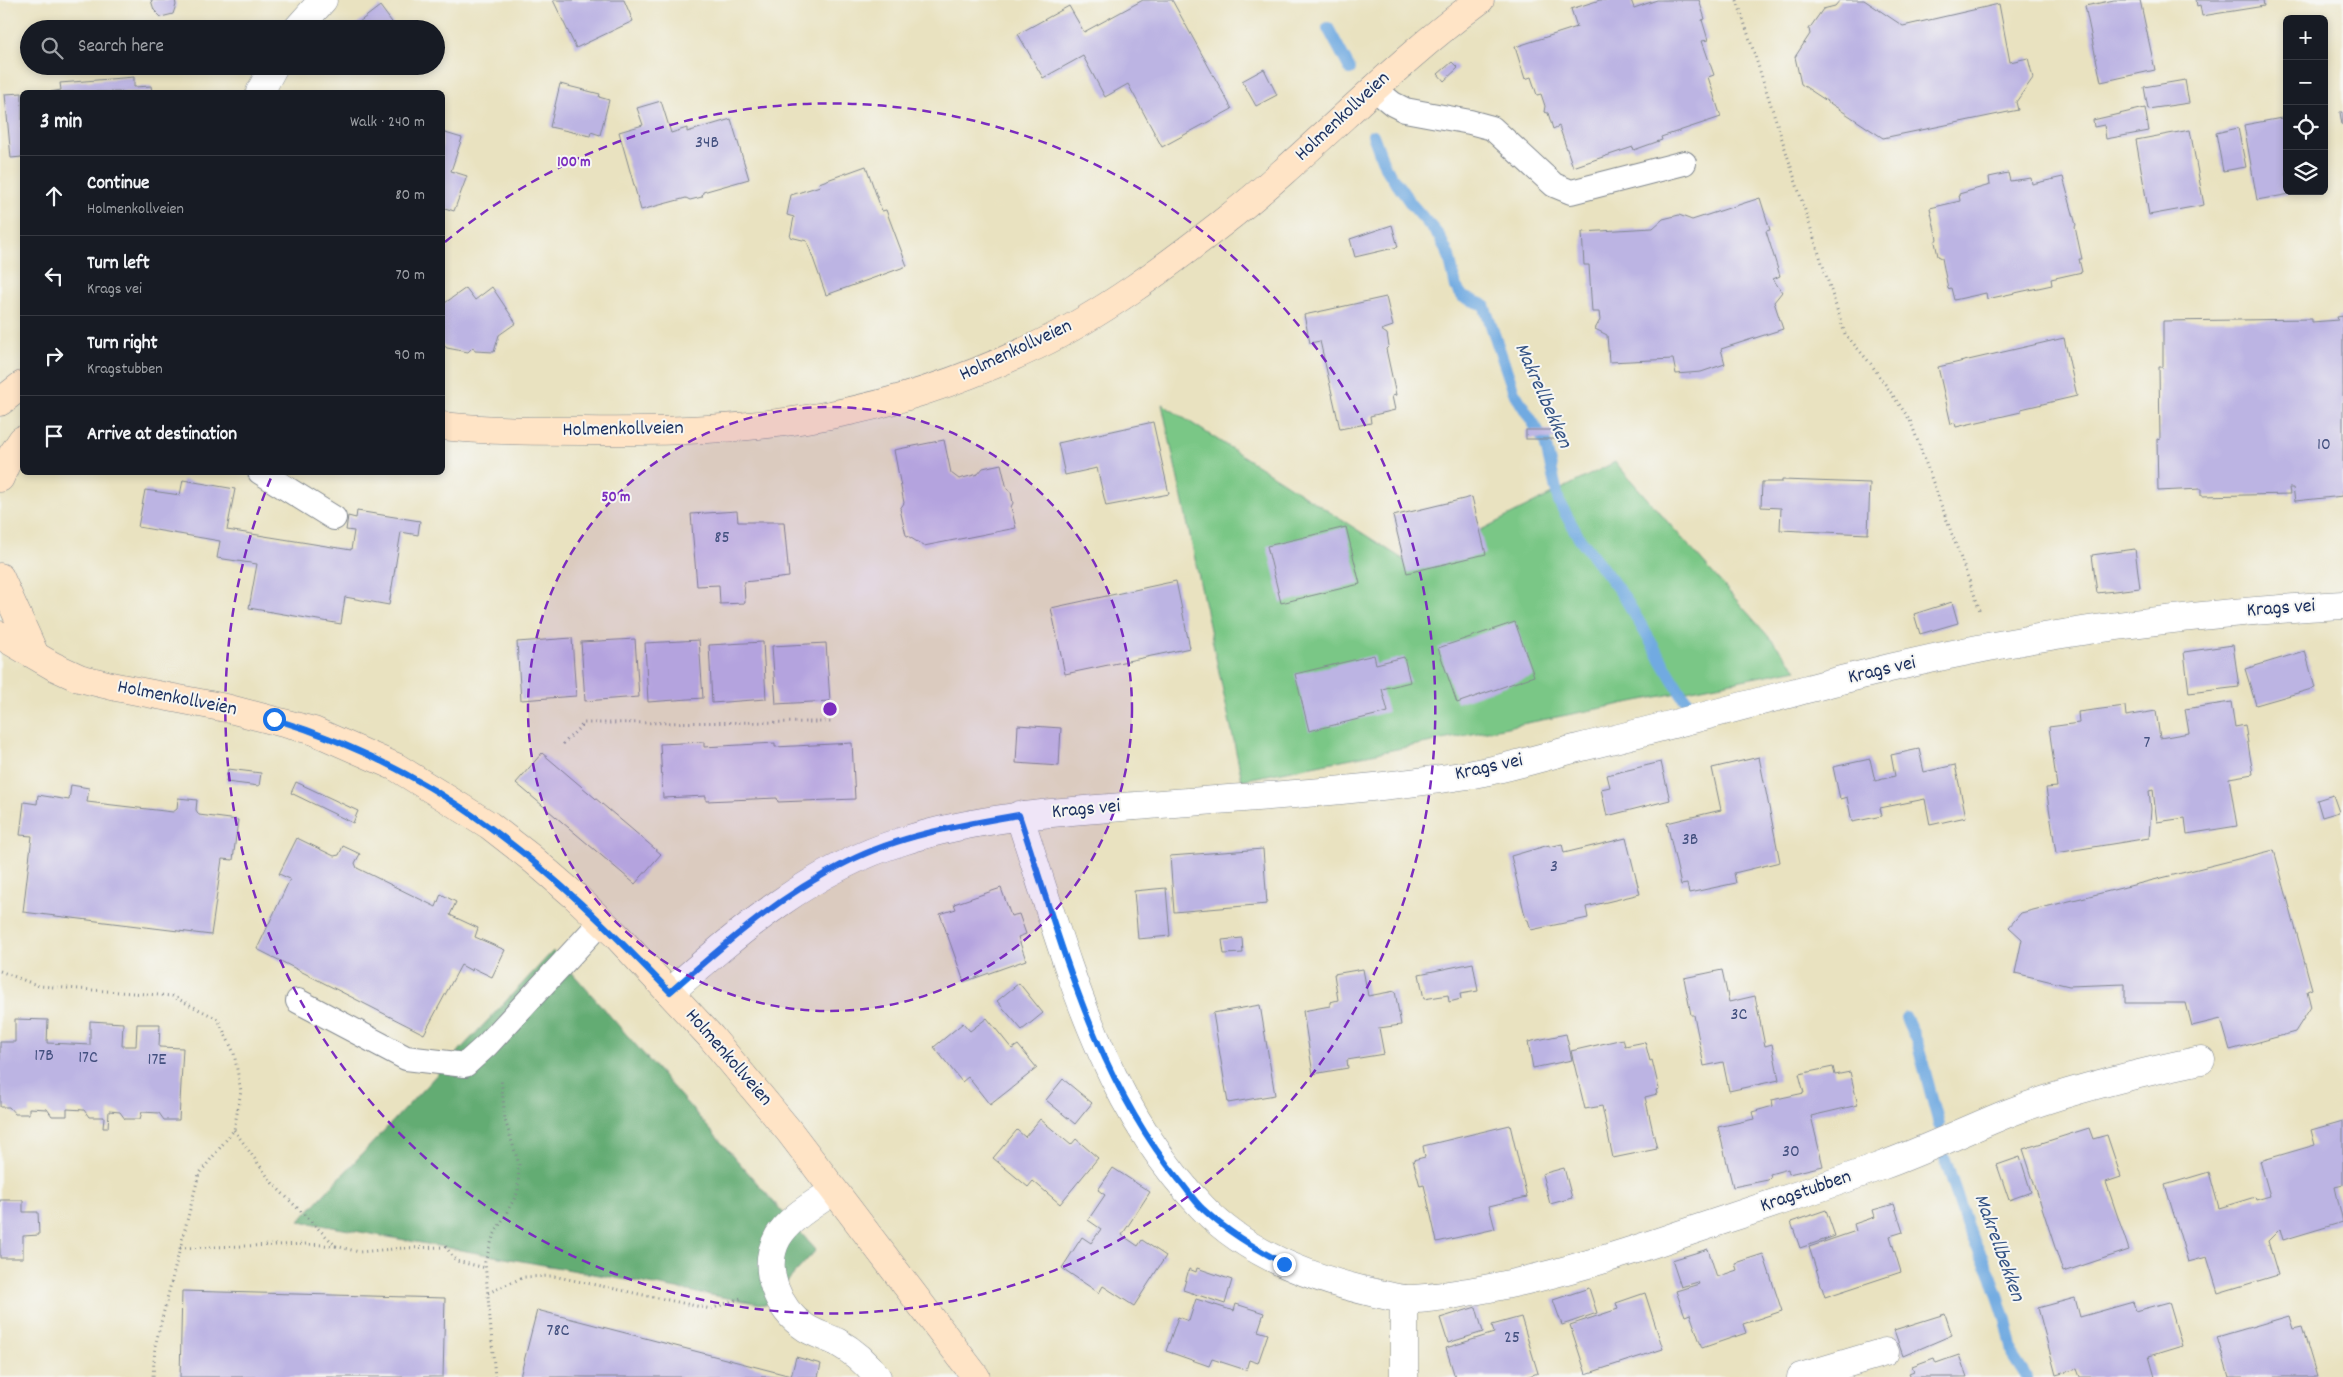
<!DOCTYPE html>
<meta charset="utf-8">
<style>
body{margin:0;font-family:Dekko,sans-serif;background:#242831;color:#f1f3f6}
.controls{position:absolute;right:15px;top:15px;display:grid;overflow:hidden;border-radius:8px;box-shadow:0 2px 8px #0003}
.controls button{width:45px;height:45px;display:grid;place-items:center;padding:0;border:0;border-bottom:1px solid #363941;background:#171b24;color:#f1f3f6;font:25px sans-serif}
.stop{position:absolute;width:15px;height:15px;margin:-11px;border:4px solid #1a73e8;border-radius:50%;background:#fff}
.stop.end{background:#1a73e8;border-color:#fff;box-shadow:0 1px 5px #0008}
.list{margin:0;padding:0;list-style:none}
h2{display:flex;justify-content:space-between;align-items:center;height:65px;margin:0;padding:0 20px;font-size:21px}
h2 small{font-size:16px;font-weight:400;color:#9ea1a6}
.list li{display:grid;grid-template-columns:32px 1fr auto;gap:15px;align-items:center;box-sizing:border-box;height:80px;padding:0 20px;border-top:1px solid #363941}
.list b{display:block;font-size:19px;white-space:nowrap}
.list p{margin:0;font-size:16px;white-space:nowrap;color:#9ea1a6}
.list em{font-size:16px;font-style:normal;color:#9ea1a6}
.icon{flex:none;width:28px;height:28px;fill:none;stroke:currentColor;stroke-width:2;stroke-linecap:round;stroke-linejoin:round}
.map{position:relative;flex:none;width:2343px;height:1377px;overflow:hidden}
.search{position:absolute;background:#171b24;box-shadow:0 2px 8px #0003;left:20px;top:20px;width:425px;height:55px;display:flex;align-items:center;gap:12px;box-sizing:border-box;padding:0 18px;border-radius:28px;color:#9ea1a6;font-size:19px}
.panel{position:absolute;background:#171b24;box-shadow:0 2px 8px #0003;left:20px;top:90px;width:425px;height:385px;border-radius:8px}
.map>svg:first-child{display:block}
</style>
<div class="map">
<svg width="2343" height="1377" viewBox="0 0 2343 1377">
<rect width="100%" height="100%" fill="#f6f6f2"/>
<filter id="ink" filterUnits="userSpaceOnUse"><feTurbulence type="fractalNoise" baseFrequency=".02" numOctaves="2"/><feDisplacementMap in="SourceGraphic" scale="10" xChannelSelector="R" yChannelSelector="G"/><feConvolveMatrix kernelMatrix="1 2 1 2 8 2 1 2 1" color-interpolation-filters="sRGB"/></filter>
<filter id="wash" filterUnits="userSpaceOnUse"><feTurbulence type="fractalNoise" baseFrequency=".0096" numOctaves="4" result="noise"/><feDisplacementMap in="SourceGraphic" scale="20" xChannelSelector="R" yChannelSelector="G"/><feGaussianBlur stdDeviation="1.12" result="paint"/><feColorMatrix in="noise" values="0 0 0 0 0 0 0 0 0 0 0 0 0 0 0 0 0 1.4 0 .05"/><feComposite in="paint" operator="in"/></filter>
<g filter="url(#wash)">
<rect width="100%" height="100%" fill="#e9e2c0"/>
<polygon fill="#7ac786" stroke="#4a7b72" points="1162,404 1412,565 1615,462 1797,669 1242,780"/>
<polygon fill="#63ac73" stroke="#3f6e68" points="553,951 816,1250 766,1305 299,1221"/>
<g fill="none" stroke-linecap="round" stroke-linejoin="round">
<g stroke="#71aae1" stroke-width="12">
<polyline points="1328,28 1350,69"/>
<polyline points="1373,135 1385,167 1412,205 1439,236 1449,256 1456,287 1463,297 1484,305 1514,392 1545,442 1559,502 1578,536 1625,598 1683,697 1692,705"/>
<polyline points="1906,1018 1917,1042 1939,1124"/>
<polyline points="1945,1159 1968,1229 1991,1275 2006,1320 2014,1357 2027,1377"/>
</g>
</g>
<g id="blocks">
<g fill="#bcb4e3">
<polygon points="151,0 175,0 176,5 173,14 161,17 154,10"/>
<polygon points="553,0 624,0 633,21 576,48"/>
<polygon points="1143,0 1172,0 1232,109 1162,147 1128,84 1105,97 1083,56 1043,78 1018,34 1069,6 1084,32"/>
<polygon points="1600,0 1631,0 1634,8 1657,0 1699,0 1705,19 1702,20 1708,40 1702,41 1714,75 1708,77 1721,117 1661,137 1662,140 1634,150 1633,147 1573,167 1559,126 1553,129 1548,113 1544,112 1545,106 1541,94 1537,95 1531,77 1525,79 1515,47 1577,27 1571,9"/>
<polygon points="1840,0 1864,0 1903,26 1999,4 2010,62 2028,58 2033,78 2016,102 2018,110 1883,138 1801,84 1795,57 1810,34 1809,29 1823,9 1835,6"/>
<polygon points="2114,0 2140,0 2155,70 2101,82 2085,6"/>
<polygon points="2196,0 2263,0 2264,6 2202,16 2200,5 2197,6"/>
<polygon points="380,6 397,29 350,29"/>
<polygon points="1452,62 1458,68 1444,81 1438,74"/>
<polygon points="1264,69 1277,95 1256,106 1242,81"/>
<polygon points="134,77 134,87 151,86 152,92 50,92 61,90 60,83"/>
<polygon points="2185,80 2189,103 2148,109 2144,87"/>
<polygon points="560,84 600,94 599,97 609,100 600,135 591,132 590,136 550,127"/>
<polygon points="22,93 22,157 11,158 5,94"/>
<polygon points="661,101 671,133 687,128 687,132 731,119 749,179 703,192 702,197 690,200 686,198 641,210 619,132 643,125 637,108"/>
<polygon points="2145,108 2149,131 2106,139 2104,125 2094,127 2093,120"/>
<polygon points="2340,112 2343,112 2343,124 2342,125"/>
<polygon points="2287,117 2287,191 2301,192 2257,200 2244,125"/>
<polygon points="2238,128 2246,167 2223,171 2216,133"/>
<polygon points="2190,130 2204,205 2149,215 2136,140"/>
<polygon points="442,132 462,138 451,171 467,176 454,211 442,207"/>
<polygon points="866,166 882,211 886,210 907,266 826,295 807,241 790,237 794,217 787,215 791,195 820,186 819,183"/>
<polygon points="2008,173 2010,181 2031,178 2032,184 2063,177 2076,225 2075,227 2082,259 2079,259 2082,272 2051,279 2052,285 1987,299 1986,293 1954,300 1951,288 1948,289 1942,258 1938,256 1935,242 1937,239 1930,208 1960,201 1959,194 1990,185 1989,177"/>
<polygon points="1760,198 1770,230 1766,231 1780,276 1773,279 1782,292 1774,302 1783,329 1721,349 1725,364 1701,372 1676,374 1673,359 1609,362 1607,335 1595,329 1600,320 1599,312 1592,312 1589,265 1584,265 1582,232 1653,228 1663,219 1679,215 1692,220"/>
<polygon points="1392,225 1398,247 1355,257 1350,239"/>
<polygon points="492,287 516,323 499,335 494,352 475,351 473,347 468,352 447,348 442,344 442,305 466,288 475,300"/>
<polygon points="1386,297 1393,326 1381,330 1387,334 1389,346 1386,349 1396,395 1392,396 1395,410 1370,416 1371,423 1340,429 1320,341 1310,343 1304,315"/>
<polygon points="2343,316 2343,496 2295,501 2293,488 2289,488 2290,494 2201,496 2201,489 2158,491 2157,439 2160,440 2159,367 2163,367 2163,321 2312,319 2312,322 2338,320 2337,317"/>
<polygon points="2064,338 2077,396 2021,409 2021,412 1956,427 1955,423 1951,424 1938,367"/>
<polygon points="1153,422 1169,494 1106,506 1097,468 1065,475 1058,443"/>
<rect x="1526" y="430" width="34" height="9"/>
<polygon points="944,440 951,473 959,479 978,474 983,468 1001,464 1007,489 1011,492 1013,503 1011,507 1016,528 924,546 906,535 900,509 904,503 894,450"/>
<polygon points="183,480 235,489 227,530 351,550 354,531 346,530 348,516 356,518 357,511 420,521 418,535 401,532 389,605 345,597 341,624 249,608 257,564 217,558 220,541 138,527 145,490 180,495"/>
<polygon points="1782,480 1870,483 1868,534 1780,530 1781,508 1761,507 1762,482 1782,482"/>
<polygon points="1472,497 1486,554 1407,573 1393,516"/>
<polygon points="737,511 738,522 784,522 789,577 744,582 745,603 720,604 719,585 697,586 691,514"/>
<polygon points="1346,527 1360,584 1281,603 1267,546"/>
<polygon points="2135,549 2140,588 2097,593 2092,555"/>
<polygon points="1176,581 1190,648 1065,674 1051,608"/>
<polygon points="1952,602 1958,623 1920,634 1914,614"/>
<polygon points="1515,622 1534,676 1457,703 1438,648"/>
<polygon points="572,638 576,696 521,700 517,642"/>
<polygon points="635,639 639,697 585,701 581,642"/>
<polygon points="699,640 703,698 648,702 645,643"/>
<polygon points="763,642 766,699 712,703 709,645"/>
<polygon points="826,643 830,701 776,704 772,646"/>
<polygon points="2233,645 2239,687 2189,693 2184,652"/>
<polygon points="2305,651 2315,688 2256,705 2245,669"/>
<polygon points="1374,655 1376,664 1404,657 1410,682 1382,689 1388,712 1309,731 1295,674"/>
<polygon points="2231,702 2235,727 2245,725 2253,774 2229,778 2237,826 2187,834 2185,818 2157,822 2153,790 2149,791 2151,809 2149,838 2056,853 2046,788 2057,787 2049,727 2079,723 2078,712 2125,706 2126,716 2156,711 2160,738 2189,733 2185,709"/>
<polygon points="1018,725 1061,728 1059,766 1016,763"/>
<polygon points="704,742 704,747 775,743 775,747 852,743 855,799 778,802 777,798 706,801 706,796 663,798 660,744"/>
<polygon points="1919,749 1924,772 1955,765 1966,817 1930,825 1925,799 1880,808 1882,816 1852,822 1847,797 1840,799 1833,767 1870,759 1875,781 1895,776 1891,755"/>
<polygon points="542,753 661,854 635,884 516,783"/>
<polygon points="1759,757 1780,862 1734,873 1736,883 1689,893 1687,884 1681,885 1667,823 1721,810 1712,768"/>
<polygon points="1661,762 1670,800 1607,816 1601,789 1610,787 1607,775"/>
<polygon points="228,769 261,773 259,786 226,782"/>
<polygon points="296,782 358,811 353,823 291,793"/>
<polygon points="71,785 89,788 87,802 173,812 177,809 178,798 197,800 196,810 199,815 238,820 233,860 222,859 211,935 23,912 32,836 20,835 24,802 37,804 38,795 69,800"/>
<polygon points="2333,795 2339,812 2322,817 2317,800"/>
<polygon points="297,838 334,856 339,855 343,846 360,854 355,863 357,868 436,907 441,894 456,902 450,915 478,928 475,937 505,950 492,977 473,968 472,971 461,965 424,1034 257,949 290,879 279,874"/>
<polygon points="1626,838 1640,894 1586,907 1588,918 1531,930 1528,920 1526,920 1511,856 1549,845 1549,847 1562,844 1564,853"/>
<polygon points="1263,849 1267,904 1174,912 1170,856"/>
<polygon points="2274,850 2312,989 2307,991 2311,1007 2295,1032 2230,1050 2221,1019 2192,1026 2186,1003 2125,1003 2125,984 2069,986 2015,973 2022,939 2009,927 2021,913"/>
<polygon points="1001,888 1011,916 1019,914 1026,934 1018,937 1026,960 964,982 940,914 956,909 954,904"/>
<polygon points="1166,888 1170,936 1138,939 1134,891"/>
<polygon points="1242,938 1243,953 1224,954 1222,940"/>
<polygon points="1473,963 1478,991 1460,994 1461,999 1449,1002 1448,995 1424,999 1419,974"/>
<polygon points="1363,969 1368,996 1395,991 1401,1025 1379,1028 1384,1054 1347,1060 1348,1068 1313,1074 1303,1011 1330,1006 1330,1002 1338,1000 1334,974"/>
<polygon points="1722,970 1729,1002 1755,996 1765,1046 1772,1044 1779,1080 1729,1091 1723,1062 1704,1066 1694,1015 1691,1015 1684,978"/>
<polygon points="1019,983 1043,1013 1022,1030 997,1001"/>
<polygon points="1260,1005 1275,1095 1228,1103 1213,1013"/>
<polygon points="987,1018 1012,1049 1018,1045 1037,1068 990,1105 968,1077 962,1082 934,1047 963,1023 970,1031"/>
<polygon points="15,1019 48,1020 47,1043 70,1044 90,1045 90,1021 123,1023 122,1046 136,1046 137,1024 160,1024 159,1047 183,1048 179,1120 164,1120 159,1113 142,1112 140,1119 125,1119 120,1112 109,1111 108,1128 103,1128 104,1117 89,1117 84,1110 67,1109 67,1116 52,1116 47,1109 29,1108 29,1114 15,1114 9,1107 0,1107 0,1042 15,1042"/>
<polygon points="1566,1034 1572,1060 1533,1068 1528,1042"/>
<polygon points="1623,1039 1625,1046 1645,1042 1650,1061 1652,1060 1659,1089 1656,1090 1657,1094 1645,1097 1657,1149 1613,1158 1602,1106 1585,1109 1571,1051"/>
<polygon points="1833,1067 1835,1075 1850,1072 1858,1105 1811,1116 1823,1166 1789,1174 1788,1169 1770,1174 1771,1177 1768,1180 1733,1187 1718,1127 1754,1119 1752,1112 1773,1106 1772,1100 1804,1093 1799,1074"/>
<polygon points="1063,1079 1092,1103 1075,1124 1046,1100"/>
<polygon points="1040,1119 1071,1145 1076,1139 1098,1158 1060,1204 1033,1181 1028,1187 993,1158 1017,1130 1025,1137"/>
<polygon points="2343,1121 2343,1185 2335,1187 2343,1222 2283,1240 2280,1229 2268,1241 2278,1275 2218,1293 2207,1257 2188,1262 2165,1185 2209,1172 2219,1208 2255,1197 2256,1200 2270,1196 2260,1161 2315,1145 2311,1130"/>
<polygon points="1510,1125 1527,1197 1489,1206 1495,1229 1437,1242 1424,1185 1420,1186 1413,1160 1425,1157 1423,1146"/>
<polygon points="2089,1128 2093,1139 2107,1135 2121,1177 2106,1182 2129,1250 2063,1272 2023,1149"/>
<polygon points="2020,1157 2031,1192 2009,1200 1997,1165"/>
<polygon points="1113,1168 1150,1192 1122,1235 1138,1246 1142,1240 1166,1256 1134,1306 1103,1286 1099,1293 1062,1268 1082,1237 1091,1243 1101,1229 1088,1220 1105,1195 1098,1190"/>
<polygon points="1564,1168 1572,1198 1550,1204 1542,1174"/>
<polygon points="0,1200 23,1200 23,1212 38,1212 39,1235 23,1236 23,1258 0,1258"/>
<polygon points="1894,1204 1903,1232 1890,1236 1901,1272 1825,1297 1809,1247 1856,1231 1854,1224 1875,1217 1873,1210"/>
<polygon points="1826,1210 1835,1236 1800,1248 1791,1222"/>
<polygon points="1708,1249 1717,1277 1737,1270 1735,1263 1763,1254 1782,1311 1743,1324 1746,1333 1702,1348 1690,1314 1685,1316 1676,1291 1699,1284 1698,1282 1681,1287 1672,1260"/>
<polygon points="1197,1268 1232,1280 1225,1304 1183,1290 1189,1269 1196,1272"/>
<polygon points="1589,1288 1597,1313 1562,1325 1553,1300"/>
<polygon points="182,1291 445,1298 443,1377 180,1377"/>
<polygon points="1645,1293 1663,1349 1586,1374 1570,1325 1618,1309 1616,1303"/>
<polygon points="2075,1298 2080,1317 2133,1302 2136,1311 2169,1302 2182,1346 2149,1356 2155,1377 2080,1377 2077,1369 2056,1375 2038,1308"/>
<polygon points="1196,1299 1234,1311 1236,1304 1264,1313 1258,1331 1268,1334 1258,1363 1249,1360 1246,1370 1212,1359 1209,1366 1166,1351 1178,1317 1189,1321"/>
<polygon points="1476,1307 1483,1332 1448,1343 1440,1318"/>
<polygon points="537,1310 791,1376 791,1377 520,1377"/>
<polygon points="1945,1314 1952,1335 1903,1356 1894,1330"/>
<polygon points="2289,1316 2293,1329 2302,1327 2317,1377 2229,1377 2217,1337"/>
<polygon points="1521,1317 1538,1373 1526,1377 1455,1377 1446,1348 1494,1333 1492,1325"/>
<polygon points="1959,1355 1967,1377 1911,1377 1909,1373 1914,1371 1912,1366 1934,1358 1936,1363"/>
<polygon points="796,1357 821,1364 818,1377 791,1377"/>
</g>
</g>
</g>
<g filter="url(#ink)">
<use href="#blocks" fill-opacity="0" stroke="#82888f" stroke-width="1"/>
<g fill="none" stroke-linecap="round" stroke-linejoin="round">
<g stroke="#82888f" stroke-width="26">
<g id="service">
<polyline points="1373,88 1393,104 1405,110 1470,122 1492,128 1554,185 1571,192 1684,163"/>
<polyline points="260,472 334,518"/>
<polyline points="298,1001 406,1058 465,1065 487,1045 601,922"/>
</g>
</g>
<g stroke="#82888f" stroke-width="29">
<g id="minor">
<polyline points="297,29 323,0"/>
<polyline points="260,92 274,66"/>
<path d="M1019,815c45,135 81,287 183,392 44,47 111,72 173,86 9,2 20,5 29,6 24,1 51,-5 75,-9 64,-11 126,-30 188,-51 71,-24 143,-47 214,-73 42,-15 83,-35 125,-52 59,-23 133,-41 195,-54"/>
<path d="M670,992c71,-62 141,-123 233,-151 76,-24 154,-29 233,-35 111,-9 222,-14 332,-31 37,-6 74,-18 110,-27 88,-21 176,-45 263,-68 165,-43 332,-66 502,-75"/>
<path d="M833,1191c-18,13 -43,26 -55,46 -18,32 0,73 28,91 9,6 21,9 31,14 16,9 29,20 40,35"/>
<polyline points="1404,1299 1404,1377"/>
<polyline points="1801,1377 1885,1352"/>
</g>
</g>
<g stroke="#82888f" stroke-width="29">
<g id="secondary">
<polyline points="0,402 22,385"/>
<path d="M442,426c47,5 94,5 142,5 82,1 165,-1 246,-16 71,-13 140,-38 206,-69 67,-32 128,-78 186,-123 90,-70 166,-155 258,-223"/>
<polyline points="0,478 6,464 22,440"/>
<polyline points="0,577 35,655"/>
<polyline points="0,635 53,666 79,678 116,687 226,708 314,731 396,767 489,825 530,857 575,896 616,935 711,1037 789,1131 976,1377"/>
</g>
</g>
<g stroke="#82888f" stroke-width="3" stroke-dasharray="1 4" stroke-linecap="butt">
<polyline points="1737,0 1845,334 1871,364 1910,420 1981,613"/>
<polyline points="563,744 584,723 833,722"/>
<polyline points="0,971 39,986 172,996 218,1019 234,1053 241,1091 234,1130 199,1174 155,1346 153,1377"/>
<polyline points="234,1130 273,1184 336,1246 359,1252 404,1248 446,1247 456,1261 486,1268"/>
<polyline points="180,1248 308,1244 336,1246"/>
<polyline points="488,1293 524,1277 553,1276 711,1309 741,1298"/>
<polyline points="495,1377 485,1262 493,1237 518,1192 519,1164 505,1120 501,1078"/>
</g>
<use href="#service" stroke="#fff" stroke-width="24"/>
<use href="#minor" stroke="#fff" stroke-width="28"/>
<use href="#secondary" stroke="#ffe4c6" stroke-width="28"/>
</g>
</g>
<g fill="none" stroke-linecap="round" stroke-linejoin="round" filter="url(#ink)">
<path stroke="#1a73e8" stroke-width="6" d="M274,719c169,51 276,148 396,273 56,-49 110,-97 177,-130 53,-27 114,-37 172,-47 42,125 75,261 160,365 8,9 15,21 24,29 24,23 53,39 81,55"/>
</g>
<circle cx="830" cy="709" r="302" fill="#7b2cbf" fill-opacity=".12"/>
<g fill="none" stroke="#7b2cbf" stroke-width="2.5" stroke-dasharray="9 6">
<circle cx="830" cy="709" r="302"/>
<path d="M445 242A605 605 0 1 1 273 473"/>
</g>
<g text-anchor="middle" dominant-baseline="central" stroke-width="4" stroke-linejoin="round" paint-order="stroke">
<g font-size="18" fill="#43507f">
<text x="707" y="143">34B</text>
<text x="2324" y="445">10</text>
<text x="722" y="538">85</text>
<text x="2147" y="743">7</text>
<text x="1690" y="840">3B</text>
<text x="1554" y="867">3</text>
<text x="1739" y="1015">3C</text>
<text x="44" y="1056">17B</text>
<text x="88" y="1058">17C</text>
<text x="157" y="1060">17E</text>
<text x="1791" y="1152">30</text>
<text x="558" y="1331">78C</text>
<text x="1512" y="1338">25</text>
</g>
<g font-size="20" fill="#1b2f5e" stroke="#f6f6f2">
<text transform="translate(1343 117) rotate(-43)">Holmenkollveien</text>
<text transform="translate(1016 351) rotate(-25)">Holmenkollveien</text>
<text transform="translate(623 430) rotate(-1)">Holmenkollveien</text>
<text transform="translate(2281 609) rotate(-4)">Krags vei</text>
<text transform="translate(1882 671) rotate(-13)">Krags vei</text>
<text transform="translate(177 699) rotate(11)">Holmenkollveien</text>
<text transform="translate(1489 768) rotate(-12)">Krags vei</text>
<text transform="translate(1086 810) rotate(-5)">Krags vei</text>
<text transform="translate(728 1058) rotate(49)">Holmenkollveien</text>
<text transform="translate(1806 1192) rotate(-19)">Kragstubben</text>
</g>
<g font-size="21" font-style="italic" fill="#355485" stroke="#f6f6f2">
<text transform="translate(1542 396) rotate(66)">Makrellbekken</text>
<text transform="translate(1998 1248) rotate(70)">Makrellbekken</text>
</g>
</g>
<circle cx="830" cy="709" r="8" fill="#7b2cbf" stroke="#f6f6f2" stroke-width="2.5"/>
<g font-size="15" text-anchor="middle" font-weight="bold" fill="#7b2cbf" stroke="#f6f6f2" stroke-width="4" stroke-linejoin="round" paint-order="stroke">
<text x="574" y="166">100 m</text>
<text x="616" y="501">50 m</text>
</g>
</svg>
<div class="controls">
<button>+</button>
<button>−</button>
<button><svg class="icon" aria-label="locate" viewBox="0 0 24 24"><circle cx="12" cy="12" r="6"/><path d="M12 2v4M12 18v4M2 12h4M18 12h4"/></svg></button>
<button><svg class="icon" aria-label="layers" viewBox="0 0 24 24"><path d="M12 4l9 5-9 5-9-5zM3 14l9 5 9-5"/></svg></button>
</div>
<div class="stop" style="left:274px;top:719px"></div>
<div class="stop end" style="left:1284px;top:1264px"></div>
<div class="search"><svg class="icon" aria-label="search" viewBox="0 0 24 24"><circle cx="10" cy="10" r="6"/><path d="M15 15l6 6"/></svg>Search here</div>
<section class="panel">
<h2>3 min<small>Walk · 240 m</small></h2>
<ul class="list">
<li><svg class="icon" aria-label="ahead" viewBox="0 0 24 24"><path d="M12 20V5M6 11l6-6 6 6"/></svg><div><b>Continue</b><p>Holmenkollveien</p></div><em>80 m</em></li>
<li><svg class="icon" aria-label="left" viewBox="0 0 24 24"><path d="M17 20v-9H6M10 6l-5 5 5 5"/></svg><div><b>Turn left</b><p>Krags vei</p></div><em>70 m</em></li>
<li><svg class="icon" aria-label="right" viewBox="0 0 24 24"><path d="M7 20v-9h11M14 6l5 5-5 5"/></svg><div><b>Turn right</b><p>Kragstubben</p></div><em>90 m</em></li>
<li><svg class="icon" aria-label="arrive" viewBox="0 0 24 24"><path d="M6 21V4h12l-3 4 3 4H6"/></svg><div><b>Arrive at destination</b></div></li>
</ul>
</section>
</div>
